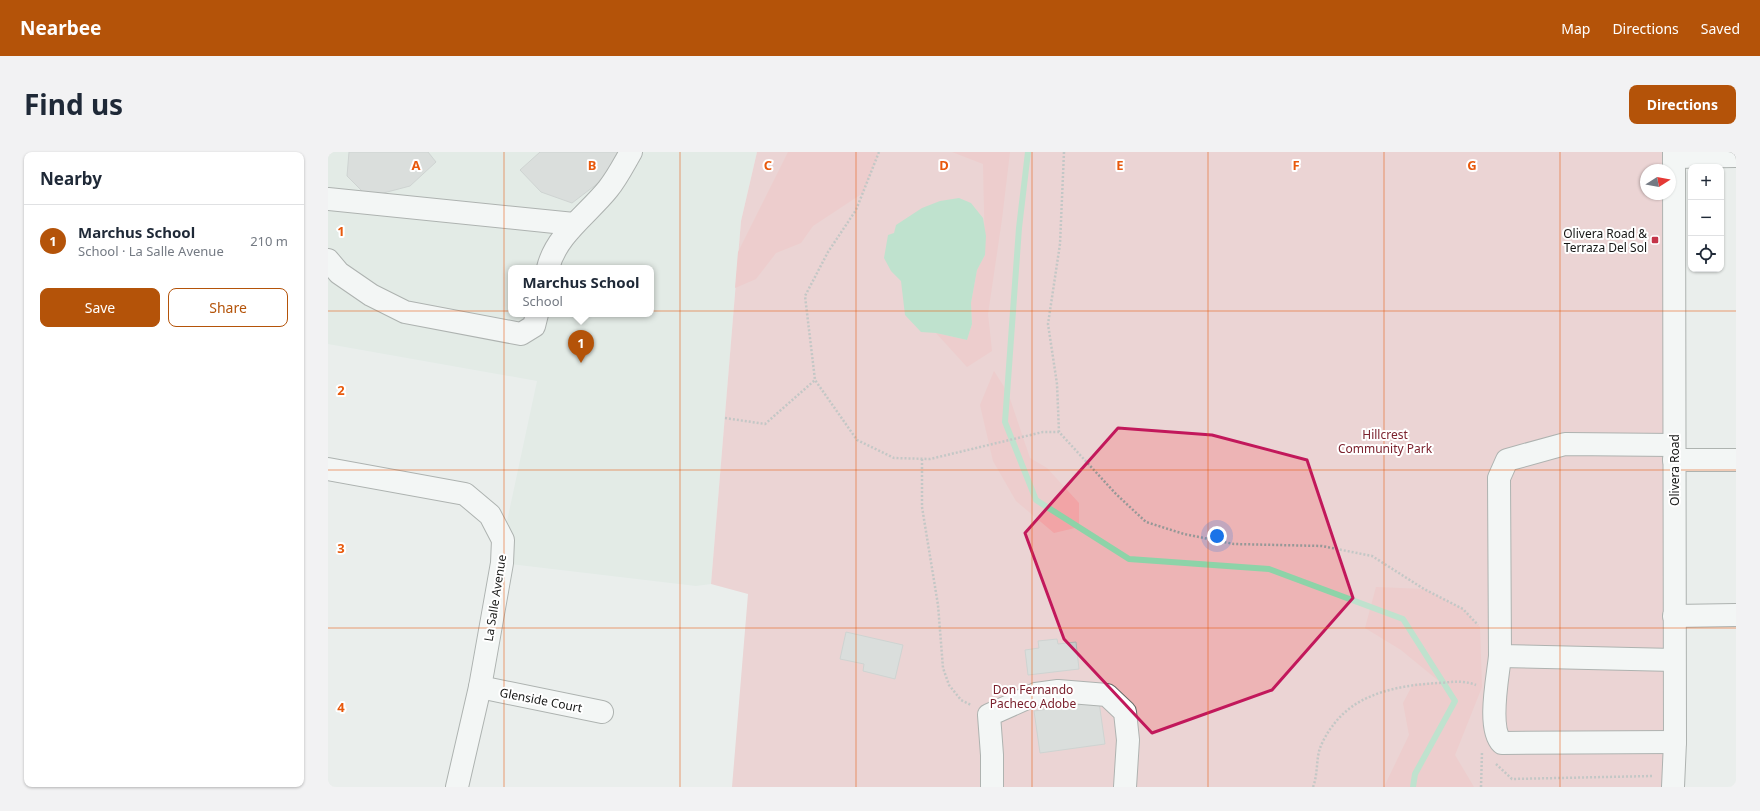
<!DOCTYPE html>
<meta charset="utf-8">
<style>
body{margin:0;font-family:"Noto Sans",sans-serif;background:#f2f2f3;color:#1f2937}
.controls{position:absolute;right:12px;top:12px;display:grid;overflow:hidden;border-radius:8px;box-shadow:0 1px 3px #0004}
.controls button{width:36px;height:36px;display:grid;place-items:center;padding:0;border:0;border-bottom:1px solid #e0e1e3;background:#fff;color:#1f2937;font:20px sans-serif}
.compass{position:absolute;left:1312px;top:12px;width:36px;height:36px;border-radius:50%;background:#fff;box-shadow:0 1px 3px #0004;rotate:79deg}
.you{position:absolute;left:889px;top:384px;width:14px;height:14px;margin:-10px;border:3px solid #fff;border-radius:50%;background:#1a73e8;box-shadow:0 0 0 6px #1a73e833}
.badge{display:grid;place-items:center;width:26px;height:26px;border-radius:50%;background:#b45309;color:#fff;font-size:13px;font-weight:700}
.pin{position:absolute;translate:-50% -33px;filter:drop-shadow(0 1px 2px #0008)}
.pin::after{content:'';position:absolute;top:21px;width:14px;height:12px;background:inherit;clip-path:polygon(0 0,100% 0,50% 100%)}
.popup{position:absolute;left:180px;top:113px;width:146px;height:52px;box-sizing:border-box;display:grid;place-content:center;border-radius:8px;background:#fff;filter:drop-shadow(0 1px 3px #0005);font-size:13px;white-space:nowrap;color:#747a83}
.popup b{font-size:15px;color:#1f2937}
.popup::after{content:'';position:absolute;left:50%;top:100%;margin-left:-8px;border:8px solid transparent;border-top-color:#fff}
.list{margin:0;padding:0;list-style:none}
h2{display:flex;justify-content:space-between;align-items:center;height:52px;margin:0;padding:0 16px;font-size:17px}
h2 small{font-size:13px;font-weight:400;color:#747a83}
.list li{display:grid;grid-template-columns:26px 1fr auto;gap:12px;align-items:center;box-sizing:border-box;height:72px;padding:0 16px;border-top:1px solid #e0e1e3}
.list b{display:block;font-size:15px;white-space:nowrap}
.list p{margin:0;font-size:13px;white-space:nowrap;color:#747a83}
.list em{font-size:13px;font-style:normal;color:#747a83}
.actions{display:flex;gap:8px;padding:12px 16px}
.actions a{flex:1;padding:9px 0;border:1px solid #b45309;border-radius:8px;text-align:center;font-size:14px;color:#b45309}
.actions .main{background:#b45309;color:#fff}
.icon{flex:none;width:22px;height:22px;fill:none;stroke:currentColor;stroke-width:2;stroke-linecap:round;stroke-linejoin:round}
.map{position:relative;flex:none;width:1408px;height:635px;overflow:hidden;border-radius:8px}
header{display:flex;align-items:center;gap:24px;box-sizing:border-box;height:56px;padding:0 20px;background:#b45309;color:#fff}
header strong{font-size:19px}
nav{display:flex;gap:22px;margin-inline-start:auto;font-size:14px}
.intro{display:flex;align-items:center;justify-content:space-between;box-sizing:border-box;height:96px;padding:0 24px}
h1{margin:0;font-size:28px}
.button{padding:10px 18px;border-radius:8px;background:#b45309;color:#fff;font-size:14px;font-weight:700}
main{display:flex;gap:24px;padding:0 24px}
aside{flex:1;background:#fff;border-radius:8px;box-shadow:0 1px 3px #0004}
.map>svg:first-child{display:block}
</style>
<header>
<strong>Nearbee</strong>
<nav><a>Map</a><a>Directions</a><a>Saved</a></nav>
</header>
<div class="intro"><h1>Find us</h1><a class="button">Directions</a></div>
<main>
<aside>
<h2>Nearby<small></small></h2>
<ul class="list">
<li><span class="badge">1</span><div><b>Marchus School</b><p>School · La Salle Avenue</p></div><em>210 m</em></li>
</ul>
<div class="actions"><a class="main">Save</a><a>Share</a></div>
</aside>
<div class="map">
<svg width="1408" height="635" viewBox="0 0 1408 635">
<rect width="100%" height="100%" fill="#eaeeec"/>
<path fill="#dbe6de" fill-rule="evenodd" d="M0,0h429l-16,69 -30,363 -15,2 -194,-23 1,-23 34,-159 -209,-37zM183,116h140v46h-140z"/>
<path fill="#edb4b5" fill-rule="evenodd" d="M429,0h917l-1,635h-941l16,-193 -37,-10 30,-363zM1318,18h24v24h-24z"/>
<g fill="#f2a4a6">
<polygon points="460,0 551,0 535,41 485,74 473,91 448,101 428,127 407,136 410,100"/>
<polygon points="624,0 682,0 674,67 660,162 664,199 639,215 608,181 639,188 644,172 643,151 649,118 657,103 655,12"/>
<polygon points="666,219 680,241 702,306 719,316 751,351 751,375 726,381 688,349 665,309 652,253"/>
<polygon points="1048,435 1096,437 1135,457 1152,475 1154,535 1127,603 1146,635 1056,635 1081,583 1075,551 1085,532 1112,530 1073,498 1037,476"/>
</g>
<polygon fill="#8dd3a8" points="631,46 643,51 655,66 658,84 657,103 649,118 643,151 644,172 639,188 608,181 593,180 577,163 573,129 563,119 556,106 560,83 566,81 568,73 594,56 612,49"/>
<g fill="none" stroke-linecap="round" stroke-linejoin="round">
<polyline stroke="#8dd3a8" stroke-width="6" points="700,0 691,76 677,270 708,348 801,407 941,417 1075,467 1127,549 1087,622 1085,635"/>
</g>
<g fill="#c7cac8" stroke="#aeb2b0">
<polygon points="21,0 100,0 108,10 82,34 40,45 19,24"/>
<polygon points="212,0 291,0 278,25 244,51 213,40 192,18"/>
<polygon points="518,480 575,493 567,527 535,519 536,512 512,507"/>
<polygon points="729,487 730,492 748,490 751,517 700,523 697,498 711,496 710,489"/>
<polygon points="771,550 777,592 712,601 706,559"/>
</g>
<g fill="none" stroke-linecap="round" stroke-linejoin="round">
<g stroke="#666a67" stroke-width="24">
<g id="minor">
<polyline points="1346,5 1408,4"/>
<polyline points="0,47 246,72"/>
<polyline points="0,108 11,121 43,143 77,160 193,182 206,174 209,162"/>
<path d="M220,116c8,-33 40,-54 60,-79 9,-11 16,-25 23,-37"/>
<polyline points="1346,293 1237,292 1179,308 1171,326 1172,504 1346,508"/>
<polyline points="1346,308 1408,308"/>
<polyline points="0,317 137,342 162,363 175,388 174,411 152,535 129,635"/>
<polyline points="1346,464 1408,463"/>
<path d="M1172,504c-2,21 -13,72 2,87l173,-1"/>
<polyline points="152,535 274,560"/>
<polyline points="664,635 664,603 661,563 708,542 730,539 779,543 797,560 800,588 797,635"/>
<polyline points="1345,635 1347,590 1346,0"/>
</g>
</g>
<g stroke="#969897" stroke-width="2.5" stroke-dasharray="2 2" stroke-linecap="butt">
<polyline points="551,0 528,58 500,100 477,144 487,228 529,288 566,306 602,307 715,280 731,280"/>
<polyline points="736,0 732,92 720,172 729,232 731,280 788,342 818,370 856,382 906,392 994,394 1044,404 1096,437 1135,457 1150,473"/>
<polyline points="397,266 437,272 487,228"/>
<polyline points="594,307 594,355 610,453 615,516 621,533 633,548 643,553"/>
<polyline points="1168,612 1184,627 1324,624"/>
<path d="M985,635c5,-13 3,-27 7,-39 3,-8 9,-18 14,-24 24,-32 68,-39 105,-41 13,-1 24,-3 37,2"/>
<polyline points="1153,635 1154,600"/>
</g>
<use href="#minor" stroke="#fff" stroke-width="22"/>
</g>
<path d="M0 0H1408V635H0ZM790,276l94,7 95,25 46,138 -81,92 -120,43 -88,-94 -39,-106z" fill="#eaeeec" fill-opacity=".55" fill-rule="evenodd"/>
<path fill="none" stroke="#c2185b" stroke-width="3" stroke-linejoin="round" d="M790,276l94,7 95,25 46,138 -81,92 -120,43 -88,-94 -39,-106z"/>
<path fill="none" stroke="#e8590c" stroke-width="1" stroke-opacity="0.55" d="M176,0v635M352,0v635M528,0v635M704,0v635M880,0v635M1056,0v635M1232,0v635M0,159h1408M0,318h1408M0,476h1408"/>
<rect fill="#c43448" stroke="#fff" stroke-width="1.5" x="1323" y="84" width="8" height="8" rx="2"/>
<g text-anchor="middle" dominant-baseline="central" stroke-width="4" stroke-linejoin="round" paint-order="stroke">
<g font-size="12" fill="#151615" stroke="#fff" text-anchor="end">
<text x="1319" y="81">Olivera Road &amp;<tspan x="1319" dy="14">Terraza Del Sol</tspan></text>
</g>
<g font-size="12" fill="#7b212d" stroke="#fff">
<text x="1057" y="282">Hillcrest<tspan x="1057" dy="14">Community Park</tspan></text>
<text x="705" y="537">Don Fernando<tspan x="705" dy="14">Pacheco Adobe</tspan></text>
</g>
<g font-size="12" fill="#151615" stroke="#fff">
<text transform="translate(1346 318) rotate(-90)">Olivera Road</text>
<text transform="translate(167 446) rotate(-81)">La Salle Avenue</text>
<text transform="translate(213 548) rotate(11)">Glenside Court</text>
</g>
</g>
<g font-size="13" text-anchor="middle" font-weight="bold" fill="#e8590c" stroke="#fff" stroke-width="4" stroke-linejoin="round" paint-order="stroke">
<text x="88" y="18">A</text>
<text x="264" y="18">B</text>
<text x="440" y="18">C</text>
<text x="616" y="18">D</text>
<text x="792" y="18">E</text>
<text x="968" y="18">F</text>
<text x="1144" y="18">G</text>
<text x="13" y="84">1</text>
<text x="13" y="243">2</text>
<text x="13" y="401">3</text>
<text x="13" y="560">4</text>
</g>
</svg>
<div class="controls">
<button>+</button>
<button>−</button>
<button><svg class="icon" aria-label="locate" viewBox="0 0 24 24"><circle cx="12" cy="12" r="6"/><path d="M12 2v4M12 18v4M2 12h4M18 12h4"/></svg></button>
</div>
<svg class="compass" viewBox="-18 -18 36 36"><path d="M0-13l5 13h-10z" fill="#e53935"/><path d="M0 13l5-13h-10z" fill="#747a83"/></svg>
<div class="you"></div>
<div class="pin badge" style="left:253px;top:211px">1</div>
<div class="popup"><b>Marchus School</b>School</div>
</div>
</main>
